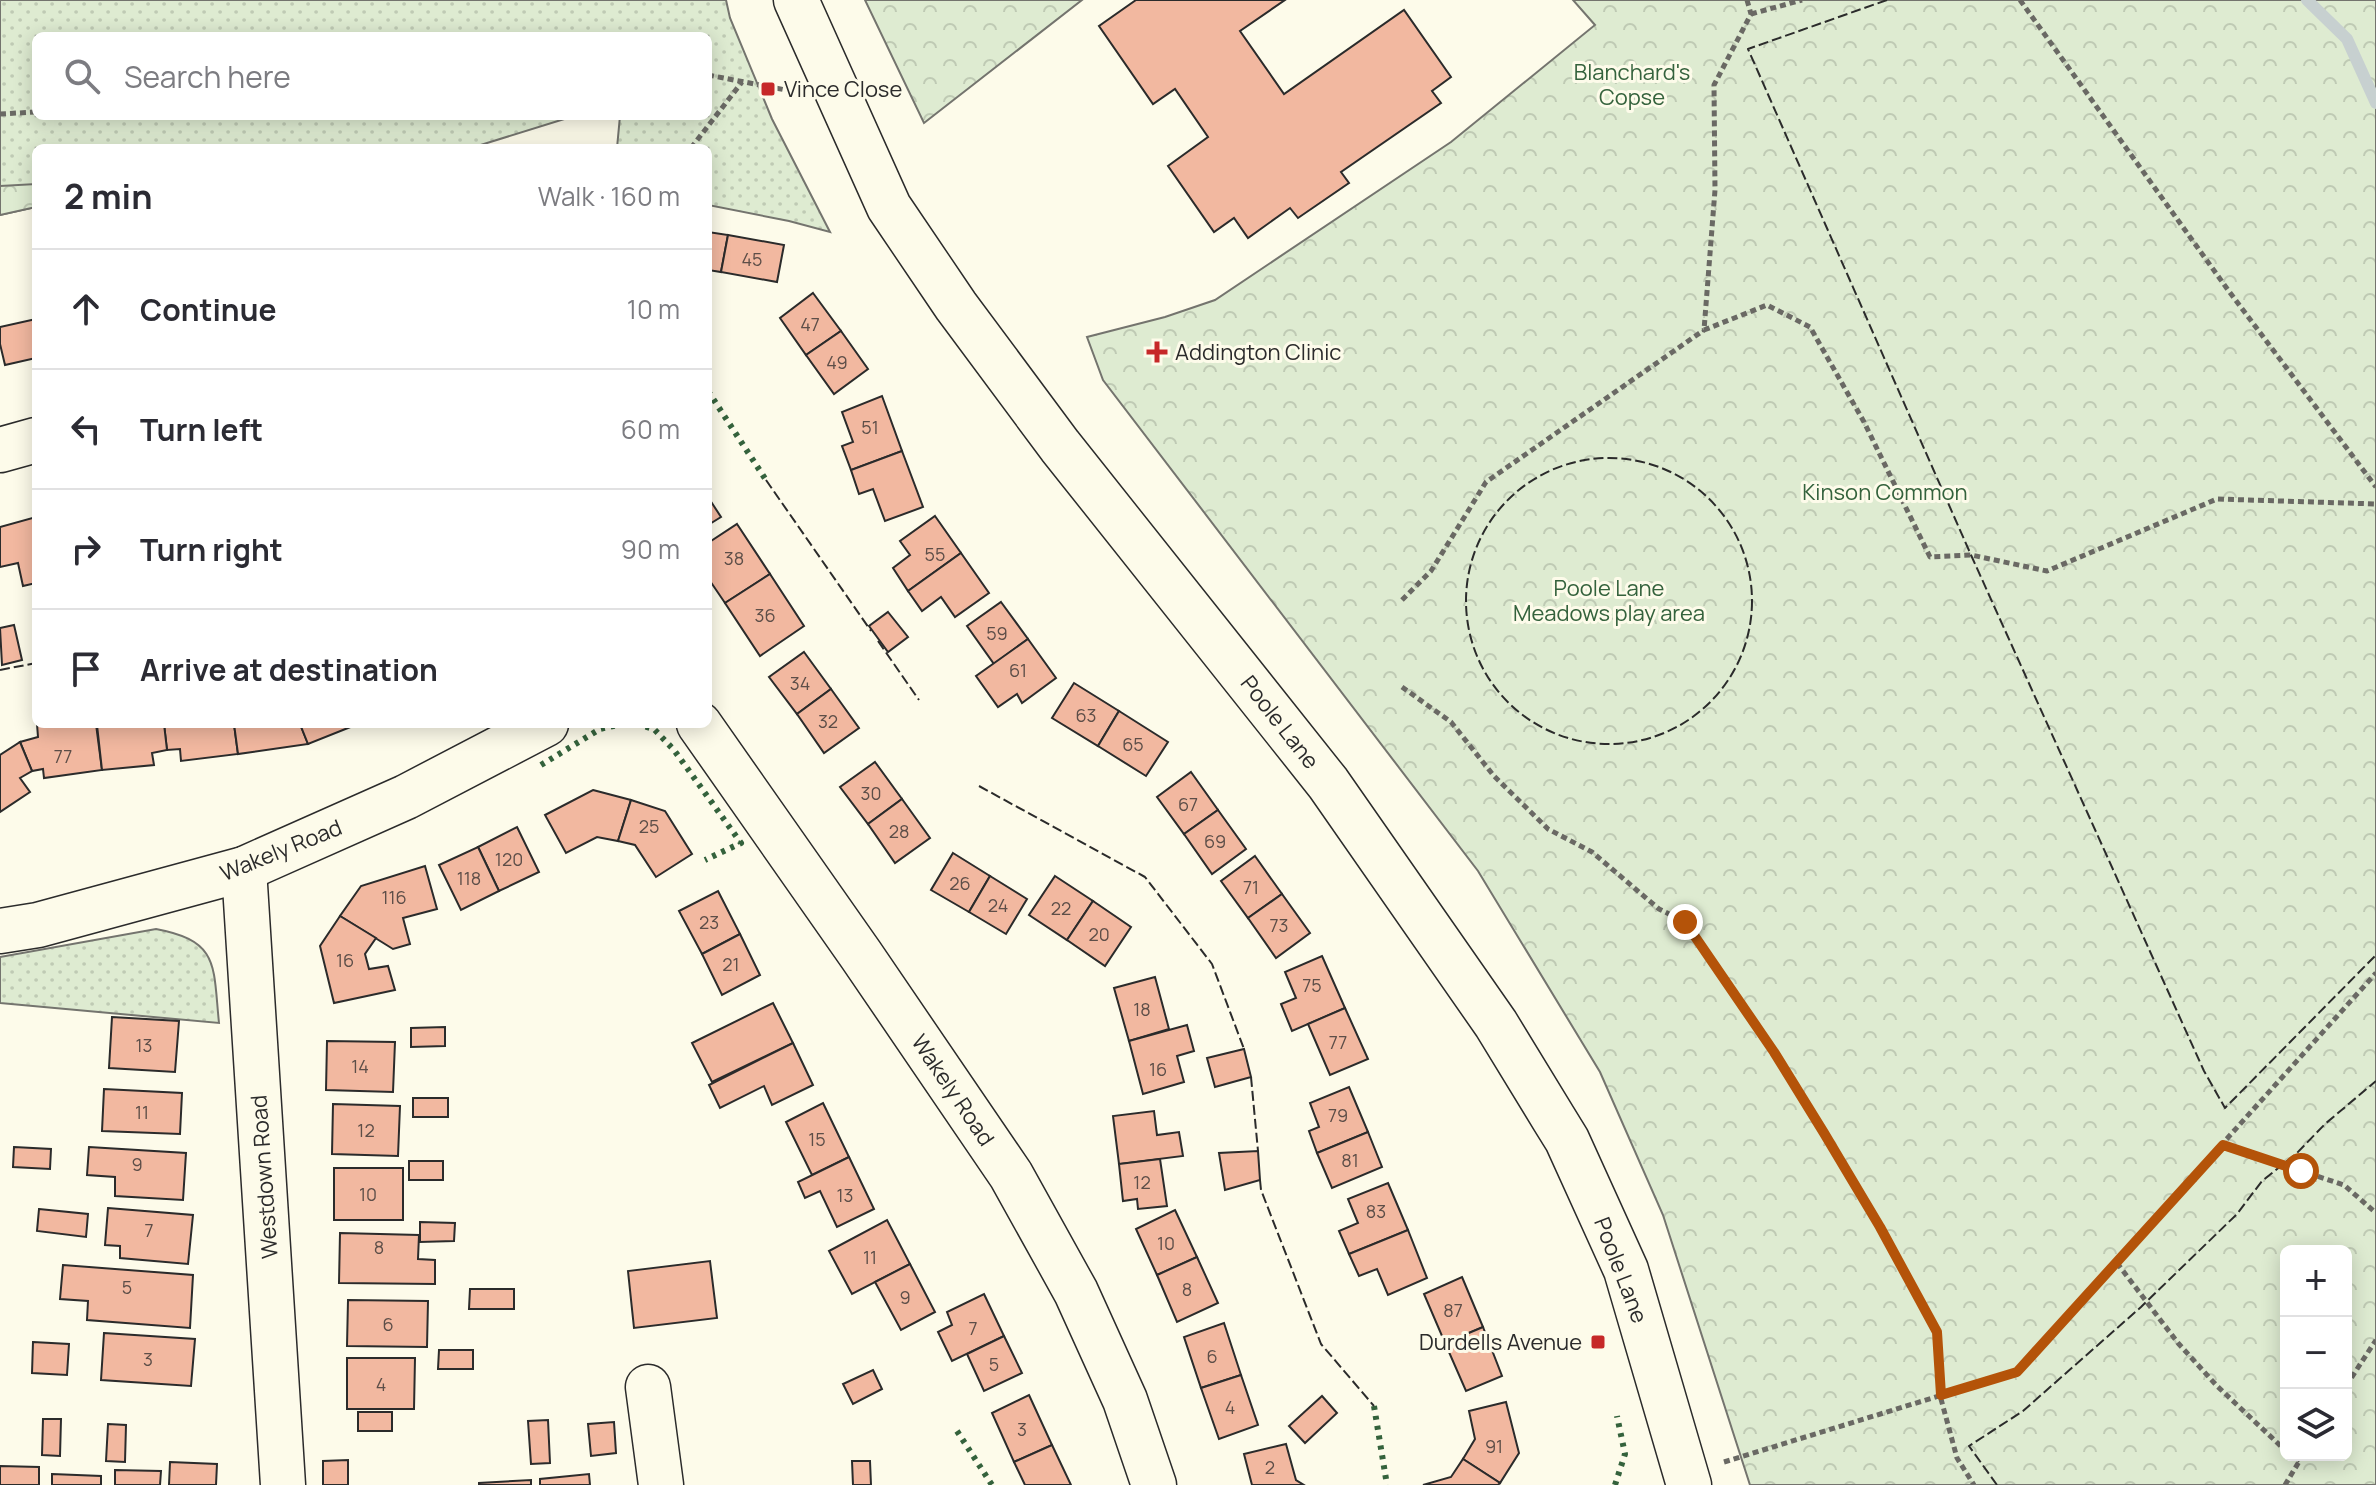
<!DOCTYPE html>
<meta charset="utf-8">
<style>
body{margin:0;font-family:Manrope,sans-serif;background:#f2f2f3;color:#2b2b33}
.controls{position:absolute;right:24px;bottom:24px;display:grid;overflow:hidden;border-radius:12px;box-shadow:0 4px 20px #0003}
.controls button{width:72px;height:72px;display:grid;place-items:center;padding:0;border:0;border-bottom:2px solid #e1e1e2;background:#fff;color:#2b2b33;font:40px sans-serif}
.stop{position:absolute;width:24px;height:24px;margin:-18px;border:6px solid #b45309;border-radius:50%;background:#fff}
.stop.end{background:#b45309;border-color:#fff;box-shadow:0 2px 8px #0008}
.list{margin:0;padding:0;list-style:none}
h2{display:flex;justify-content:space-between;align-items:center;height:104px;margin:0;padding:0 32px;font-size:34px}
h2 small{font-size:26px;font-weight:400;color:#7c7c81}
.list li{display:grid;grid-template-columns:52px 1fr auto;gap:24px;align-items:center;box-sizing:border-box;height:120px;padding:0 32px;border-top:2px solid #e1e1e2}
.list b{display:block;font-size:30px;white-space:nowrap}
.list em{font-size:26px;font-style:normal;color:#7c7c81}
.icon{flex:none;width:44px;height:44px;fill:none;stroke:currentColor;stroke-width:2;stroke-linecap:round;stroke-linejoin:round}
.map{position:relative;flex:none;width:2376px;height:1485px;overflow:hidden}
.search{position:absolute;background:#fff;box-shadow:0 4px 20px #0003;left:32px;top:32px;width:680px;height:88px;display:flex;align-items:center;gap:20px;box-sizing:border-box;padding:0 28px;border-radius:12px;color:#7c7c81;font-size:30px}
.panel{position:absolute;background:#fff;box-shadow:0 4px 20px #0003;left:32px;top:144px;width:680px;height:584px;border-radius:12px}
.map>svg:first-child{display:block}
</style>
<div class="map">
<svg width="2376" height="1485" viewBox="0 0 2376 1485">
<defs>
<pattern id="grass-dots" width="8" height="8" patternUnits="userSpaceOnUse" patternTransform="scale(2)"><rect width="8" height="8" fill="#deebd1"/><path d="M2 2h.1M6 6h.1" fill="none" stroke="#bfcab4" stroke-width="1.8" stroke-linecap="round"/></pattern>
<pattern id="forest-crowns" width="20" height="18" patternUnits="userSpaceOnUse" patternTransform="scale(2)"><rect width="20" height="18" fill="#deebd1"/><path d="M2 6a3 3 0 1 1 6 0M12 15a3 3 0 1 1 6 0" fill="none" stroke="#bfcab4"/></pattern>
</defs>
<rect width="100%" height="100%" fill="#fdfbea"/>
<g fill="url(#grass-dots)" stroke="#74746e" stroke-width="2">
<polygon points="0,0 726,0 730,18 772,119 830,232 789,221 708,205 708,148 617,148 620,116 708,116 708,36 36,36 36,116 574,116 471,148 36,148 36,207 0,215"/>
<path d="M156,929c64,12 57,37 63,94l-219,-20v-46z"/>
</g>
<g fill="url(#forest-crowns)" stroke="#74746e" stroke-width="2" fill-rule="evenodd">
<polygon points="865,0 1082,0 924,123"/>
<path d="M1573,0h803v1485h-626l-87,-270 -63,-143 -122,-201 -375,-491 -16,-43 78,-20 50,-17 236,-158 144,-117zM2346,1251v204h-60v-204z"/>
<polygon points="36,184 36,207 0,215 0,186"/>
</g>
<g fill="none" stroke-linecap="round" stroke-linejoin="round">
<polyline stroke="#c7d0d0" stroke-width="12" points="2307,0 2347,39 2376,103"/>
</g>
<g fill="#f2b8a0" stroke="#2b2b2b" stroke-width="2">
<polygon points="1136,0 1285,0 1240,31 1284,94 1404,10 1451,77 1432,91 1441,103 1341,172 1349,183 1298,218 1290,208 1248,238 1234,218 1214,232 1168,166 1208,137 1175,89 1153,104 1099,26"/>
<polygon points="708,232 728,235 721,272 708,270"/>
<polygon points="728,235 784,245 777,282 721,272"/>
<polygon points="813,293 841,331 806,355 780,318"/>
<polygon points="36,319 36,358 5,365 0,344 0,327"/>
<polygon points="841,331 868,369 834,394 806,355"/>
<polygon points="882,396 902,451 851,470 842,446 853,442 842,412"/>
<polygon points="902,451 923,507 885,521 873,489 859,494 851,470"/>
<polygon points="708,497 721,517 708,525"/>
<polygon points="935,516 961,553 908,591 893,568 910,555 900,541"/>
<polygon points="36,517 36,583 23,586 18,563 0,567 0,527"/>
<polygon points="737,524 770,574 725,603 708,578 708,543"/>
<polygon points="961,553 989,593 955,617 941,597 922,611 908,591"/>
<polygon points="770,574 804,626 760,656 725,603"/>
<polygon points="1001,602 1028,639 994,664 967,626"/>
<polygon points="888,612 908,637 888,652 869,626"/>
<polygon points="14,625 22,660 2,665 0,628"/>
<polygon points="1028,639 1056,678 1022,703 1017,694 998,707 976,676"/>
<polygon points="804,652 831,689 797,714 769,677"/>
<polygon points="1074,683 1119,711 1098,746 1052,718"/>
<polygon points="831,689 859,728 824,753 797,714"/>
<polygon points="1119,711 1168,742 1146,776 1098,746"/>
<polygon points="37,724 96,724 102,770 44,778 43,769 32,771 20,742 38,737"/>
<polygon points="164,724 234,724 238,754 181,761 180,749 167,750"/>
<polygon points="164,724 167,750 152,753 154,765 102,770 97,725"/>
<polygon points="234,724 300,724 308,744 238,754"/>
<polygon points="300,724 358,724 308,744"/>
<polygon points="20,742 32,771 20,778 30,792 0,812 0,755"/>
<polygon points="875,762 902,799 868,824 840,787"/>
<polygon points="1191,772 1218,810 1184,834 1157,797"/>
<polygon points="593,790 631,800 618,841 597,837 566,853 545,815"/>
<polygon points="902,799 930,838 895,863 868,824"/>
<polygon points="631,800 665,811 692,854 656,877 635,845 618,841"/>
<polygon points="1218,810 1246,849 1212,874 1184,834"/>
<polygon points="517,827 539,872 499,891 478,847"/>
<polygon points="478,847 499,891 461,910 439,865"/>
<polygon points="953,853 990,876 969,912 931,890"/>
<polygon points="1255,856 1282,894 1248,918 1221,881"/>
<polygon points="425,866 437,909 403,918 410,944 393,949 340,916 361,886"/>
<polygon points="990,876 1027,899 1006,934 969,912"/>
<polygon points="1055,876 1093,901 1067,940 1029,915"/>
<polygon points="718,891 740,934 702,954 679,911"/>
<polygon points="1282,894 1310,933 1276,958 1248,918"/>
<polygon points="1093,901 1131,927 1105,966 1067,940"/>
<polygon points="340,916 376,938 365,954 369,969 388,966 395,990 334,1003 320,946"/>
<polygon points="740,934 760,975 722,995 702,954"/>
<polygon points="1322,956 1345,1008 1292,1031 1281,1004 1296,998 1285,972"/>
<polygon points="1155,977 1169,1029 1129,1041 1114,988"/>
<polygon points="773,1003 793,1043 712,1082 692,1043"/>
<polygon points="1345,1008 1368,1059 1330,1075 1308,1024"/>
<polygon points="112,1017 179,1021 175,1072 109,1068"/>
<polygon points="1187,1025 1194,1051 1177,1056 1184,1082 1143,1094 1129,1041"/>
<polygon points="445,1027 445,1046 411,1047 411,1028"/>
<polygon points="327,1041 395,1042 393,1092 326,1090"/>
<polygon points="793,1043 813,1085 772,1105 764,1086 720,1108 709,1085"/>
<polygon points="1244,1049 1251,1077 1215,1087 1207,1058"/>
<polygon points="1349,1087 1368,1132 1317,1153 1309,1131 1319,1127 1310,1103"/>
<polygon points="104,1089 182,1093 180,1134 102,1131"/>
<rect x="413" y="1098" width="35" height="19"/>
<polygon points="823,1103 849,1157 812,1175 786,1122"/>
<polygon points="333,1104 400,1106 398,1156 332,1154"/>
<polygon points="1154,1111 1157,1135 1179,1132 1183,1156 1119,1164 1113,1116"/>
<polygon points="1368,1132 1382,1167 1332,1188 1317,1153"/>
<polygon points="14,1147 51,1149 50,1169 13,1167"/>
<polygon points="89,1147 186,1153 183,1200 115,1196 115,1177 87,1175"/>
<polygon points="1258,1151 1260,1180 1225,1190 1219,1153"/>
<polygon points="849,1157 874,1209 837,1227 820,1191 805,1198 798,1182"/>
<polygon points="1160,1159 1167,1206 1138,1209 1137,1199 1123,1201 1119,1164"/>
<rect x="409" y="1161" width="34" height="19"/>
<rect x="334" y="1168" width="69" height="52"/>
<polygon points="1388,1183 1408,1230 1349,1254 1339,1231 1358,1223 1348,1199"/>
<polygon points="108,1208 193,1215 188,1264 120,1258 120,1246 105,1245"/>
<polygon points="39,1209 88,1214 86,1237 37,1231"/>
<polygon points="1175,1210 1197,1257 1157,1275 1136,1229"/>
<polygon points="887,1220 910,1264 852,1294 829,1251"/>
<polygon points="420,1222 455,1223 454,1241 420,1242"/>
<polygon points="1408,1230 1427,1278 1388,1295 1377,1269 1359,1276 1349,1254"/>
<polygon points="340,1233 419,1235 418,1259 435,1260 435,1284 339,1283"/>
<polygon points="1197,1257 1218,1303 1177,1322 1157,1275"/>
<polygon points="710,1261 717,1318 634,1328 628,1271"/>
<polygon points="910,1264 935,1312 901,1330 875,1282"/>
<polygon points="63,1265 193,1275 190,1328 87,1320 88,1301 60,1299"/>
<polygon points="1462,1277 1483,1327 1445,1343 1424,1294"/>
<polygon points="470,1289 514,1289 514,1309 469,1309"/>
<polygon points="984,1294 1004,1336 952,1361 938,1332 952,1325 947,1312"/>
<polygon points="348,1300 428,1301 427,1347 347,1346"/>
<polygon points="1224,1323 1241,1375 1201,1388 1184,1337"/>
<polygon points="1483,1327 1502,1376 1466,1391 1445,1343"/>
<polygon points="104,1333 195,1339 191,1386 101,1380"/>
<polygon points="1004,1336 1022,1373 984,1391 967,1354"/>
<polygon points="33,1342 69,1344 67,1375 32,1373"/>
<polygon points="439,1350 473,1350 473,1369 438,1369"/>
<polygon points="347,1358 415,1358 414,1409 347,1409"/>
<polygon points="873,1370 882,1389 853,1404 843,1384"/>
<polygon points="1241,1375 1258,1425 1219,1439 1201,1388"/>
<polygon points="1029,1395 1052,1445 1014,1462 992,1413"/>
<polygon points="1322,1396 1337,1413 1305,1443 1289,1426"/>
<polygon points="1506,1402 1519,1453 1500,1483 1463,1459 1475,1439 1469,1411"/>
<rect x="358" y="1412" width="34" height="19"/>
<polygon points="43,1419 61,1419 60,1456 42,1455"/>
<polygon points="548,1420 550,1463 531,1464 528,1421"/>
<polygon points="614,1422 616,1453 591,1456 588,1424"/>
<polygon points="108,1424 126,1425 125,1462 106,1461"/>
<polygon points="1286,1444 1296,1480 1304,1485 1252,1485 1244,1454"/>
<polygon points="1052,1445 1071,1485 1025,1485 1014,1462"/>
<polygon points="1463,1459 1500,1483 1498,1485 1423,1485 1451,1477"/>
<polygon points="348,1460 348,1485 323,1485 323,1461"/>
<polygon points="852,1461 870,1461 871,1485 853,1485"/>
<polygon points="170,1462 217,1464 216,1485 169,1485"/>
<polygon points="0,1466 39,1467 39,1485 0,1485"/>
<polygon points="115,1470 161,1471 160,1485 115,1485"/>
<polygon points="52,1474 101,1476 101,1485 52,1485"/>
<polygon points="589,1474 590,1485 540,1485 540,1479"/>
<polygon points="531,1480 531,1485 479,1485 479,1483"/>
</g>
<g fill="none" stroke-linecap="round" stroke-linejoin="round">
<g stroke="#2b2b2b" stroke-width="47">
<g id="minor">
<polyline points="796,0 889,207 956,306 1060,446 1328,783 1496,1024 1554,1119 1567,1140 1626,1270 1689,1485"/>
<polyline points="0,450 36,440"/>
<polyline points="699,724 861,955 1011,1175 1076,1292 1125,1400 1154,1485"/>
<polyline points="244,869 283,1485"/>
<polyline points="0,931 38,925 244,869 406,797 546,724"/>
<polyline points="648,1387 661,1485"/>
</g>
</g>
<g stroke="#6a6964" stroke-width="5" stroke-dasharray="6 4" stroke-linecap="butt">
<polyline points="1747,0 1751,14 1714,85 1715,190 1704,330 1767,305 1810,327 1864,422 1930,557 1971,555 2047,571 2217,499 2376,504"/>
<polyline points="2020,0 2228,290 2376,487"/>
<polyline points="1751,14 1802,0"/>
<polyline points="708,75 791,91"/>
<polyline points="0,114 36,112"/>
<polyline points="691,148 742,82"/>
<polyline points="1402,600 1431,571 1486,482 1704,330"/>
<polyline points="1402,687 1451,722 1494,776 1548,829 1592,852 1659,909 1685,922 1774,1052 1824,1133 1865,1200 1937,1332 1941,1399 1957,1458 1974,1485"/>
<polyline points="2223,1145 2344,1185 2376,1213"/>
<polyline points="2117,1263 2178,1343 2217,1386 2286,1451"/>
<polyline points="2346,1386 2376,1340"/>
<polyline points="2290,1455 2298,1463"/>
<polyline points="1724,1462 2017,1372 2376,973"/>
<polyline points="2285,1485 2303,1455"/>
</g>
<use href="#minor" stroke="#fdfbea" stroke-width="44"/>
<g stroke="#34623c" stroke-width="6" stroke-dasharray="4 6" stroke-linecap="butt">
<polyline points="708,391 766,480"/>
<polyline points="636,724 654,729 674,750 741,843 705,860"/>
<polyline points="541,765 600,729 622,724"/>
<polyline points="1374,1406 1387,1485"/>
<polyline points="957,1431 992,1485"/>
<polyline points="1615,1485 1625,1454 1617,1416"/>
</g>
<g stroke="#2b2b2b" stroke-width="2" stroke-dasharray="10 4" stroke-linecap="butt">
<polyline points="1887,0 1748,49 1971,555 2204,1071 2225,1108 2376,955"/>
<circle cx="1609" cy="601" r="143"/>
<polyline points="766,480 871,631"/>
<polyline points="878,641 919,700"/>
<polyline points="0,670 36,663"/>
<polyline points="979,786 1145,877 1212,964 1244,1049"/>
<polyline points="1251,1077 1258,1151"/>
<polyline points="1260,1180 1261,1190 1321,1344 1374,1406"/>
<polyline points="1997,1485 1969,1446 2023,1411 2141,1307 2237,1214 2262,1181 2296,1154 2325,1124 2376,1081"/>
</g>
</g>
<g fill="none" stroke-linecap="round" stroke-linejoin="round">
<polyline stroke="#b45309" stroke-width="10" points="1685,922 1774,1052 1824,1133 1880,1227 1937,1332 1941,1395 2017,1372 2223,1145 2301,1171"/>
</g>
<g fill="#c62828" stroke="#fdfbea" stroke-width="3">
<rect x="760" y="81" width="16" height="16" rx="4"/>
<path d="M1153 340h8v8h8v8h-8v8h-8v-8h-8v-8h8z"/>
<rect x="1590" y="1334" width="16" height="16" rx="4"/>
</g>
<g text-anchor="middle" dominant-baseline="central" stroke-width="6" stroke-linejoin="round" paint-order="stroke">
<g font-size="18" fill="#5d4e48">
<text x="752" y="259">45</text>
<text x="810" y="324">47</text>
<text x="837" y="362">49</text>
<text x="870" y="427">51</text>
<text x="935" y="554">55</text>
<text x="734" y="558">38</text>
<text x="765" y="615">36</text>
<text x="997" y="633">59</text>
<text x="1018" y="670">61</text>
<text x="800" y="683">34</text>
<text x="1086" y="715">63</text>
<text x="828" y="721">32</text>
<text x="1133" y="744">65</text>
<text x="63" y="756">77</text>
<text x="871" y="793">30</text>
<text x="1188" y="804">67</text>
<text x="649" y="826">25</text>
<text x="899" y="831">28</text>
<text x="1215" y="841">69</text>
<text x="509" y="859">120</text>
<text x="469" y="878">118</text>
<text x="960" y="883">26</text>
<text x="1251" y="887">71</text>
<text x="394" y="897">116</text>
<text x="998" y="905">24</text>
<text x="1061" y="908">22</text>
<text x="709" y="922">23</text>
<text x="1279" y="925">73</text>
<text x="1099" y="934">20</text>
<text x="345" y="960">16</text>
<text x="731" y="964">21</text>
<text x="1312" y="985">75</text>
<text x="1142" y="1009">18</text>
<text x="1338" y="1042">77</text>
<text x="144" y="1045">13</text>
<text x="360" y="1066">14</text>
<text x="1158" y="1069">16</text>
<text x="142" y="1112">11</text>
<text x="1338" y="1115">79</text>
<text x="366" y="1130">12</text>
<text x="817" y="1139">15</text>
<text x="1350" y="1160">81</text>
<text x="137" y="1164">9</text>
<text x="1142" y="1182">12</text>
<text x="368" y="1194">10</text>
<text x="845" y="1195">13</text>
<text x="1376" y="1211">83</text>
<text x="149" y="1230">7</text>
<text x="1166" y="1243">10</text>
<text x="379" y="1247">8</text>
<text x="870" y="1257">11</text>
<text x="127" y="1287">5</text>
<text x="1187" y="1289">8</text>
<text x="905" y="1297">9</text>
<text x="1453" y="1310">87</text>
<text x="388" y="1324">6</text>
<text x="973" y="1328">7</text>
<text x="1212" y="1356">6</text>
<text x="148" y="1359">3</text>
<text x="994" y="1364">5</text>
<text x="381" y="1384">4</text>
<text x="1230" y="1407">4</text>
<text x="1022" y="1429">3</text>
<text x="1494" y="1446">91</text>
<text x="1270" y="1467">2</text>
</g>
<g font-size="22" fill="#34623c" stroke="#fdfbea">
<text x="1632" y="72">Blanchard's<tspan x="1632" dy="25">Copse</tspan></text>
<text x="1885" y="492">Kinson Common</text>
<text x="1609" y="588">Poole Lane<tspan x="1609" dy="25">Meadows play area</tspan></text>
</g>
<g font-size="22" fill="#2b2b2b" stroke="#fdfbea" text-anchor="start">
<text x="784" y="89">Vince Close</text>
<text x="1175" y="352">Addington Clinic</text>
<text x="1582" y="1342" text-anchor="end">Durdells Avenue</text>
</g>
<g font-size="22" fill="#2b2b2b" stroke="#fdfbea">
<text transform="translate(1280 722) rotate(52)">Poole Lane</text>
<text transform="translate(281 850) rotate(-22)">Wakely Road</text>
<text transform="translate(953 1090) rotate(56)">Wakely Road</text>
<text transform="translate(264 1177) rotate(-94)">Westdown Road</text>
<text transform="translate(1621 1270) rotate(69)">Poole Lane</text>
</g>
</g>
</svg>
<div class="controls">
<button>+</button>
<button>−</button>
<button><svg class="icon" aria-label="layers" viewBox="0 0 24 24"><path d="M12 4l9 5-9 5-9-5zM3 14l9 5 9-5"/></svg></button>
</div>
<div class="stop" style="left:2301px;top:1171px"></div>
<div class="stop end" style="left:1685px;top:922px"></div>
<div class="search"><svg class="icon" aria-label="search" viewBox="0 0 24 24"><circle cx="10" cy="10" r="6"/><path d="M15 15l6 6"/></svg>Search here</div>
<section class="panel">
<h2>2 min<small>Walk · 160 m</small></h2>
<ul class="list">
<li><svg class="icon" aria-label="ahead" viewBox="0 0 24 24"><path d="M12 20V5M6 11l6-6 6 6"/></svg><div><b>Continue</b></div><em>10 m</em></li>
<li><svg class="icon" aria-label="left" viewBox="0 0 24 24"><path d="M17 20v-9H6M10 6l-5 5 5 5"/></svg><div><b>Turn left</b></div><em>60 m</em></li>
<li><svg class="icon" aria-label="right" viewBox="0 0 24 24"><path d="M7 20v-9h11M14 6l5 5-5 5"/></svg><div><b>Turn right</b></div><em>90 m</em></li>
<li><svg class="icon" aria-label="arrive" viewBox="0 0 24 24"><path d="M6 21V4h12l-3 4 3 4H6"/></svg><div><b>Arrive at destination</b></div></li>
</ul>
</section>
</div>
